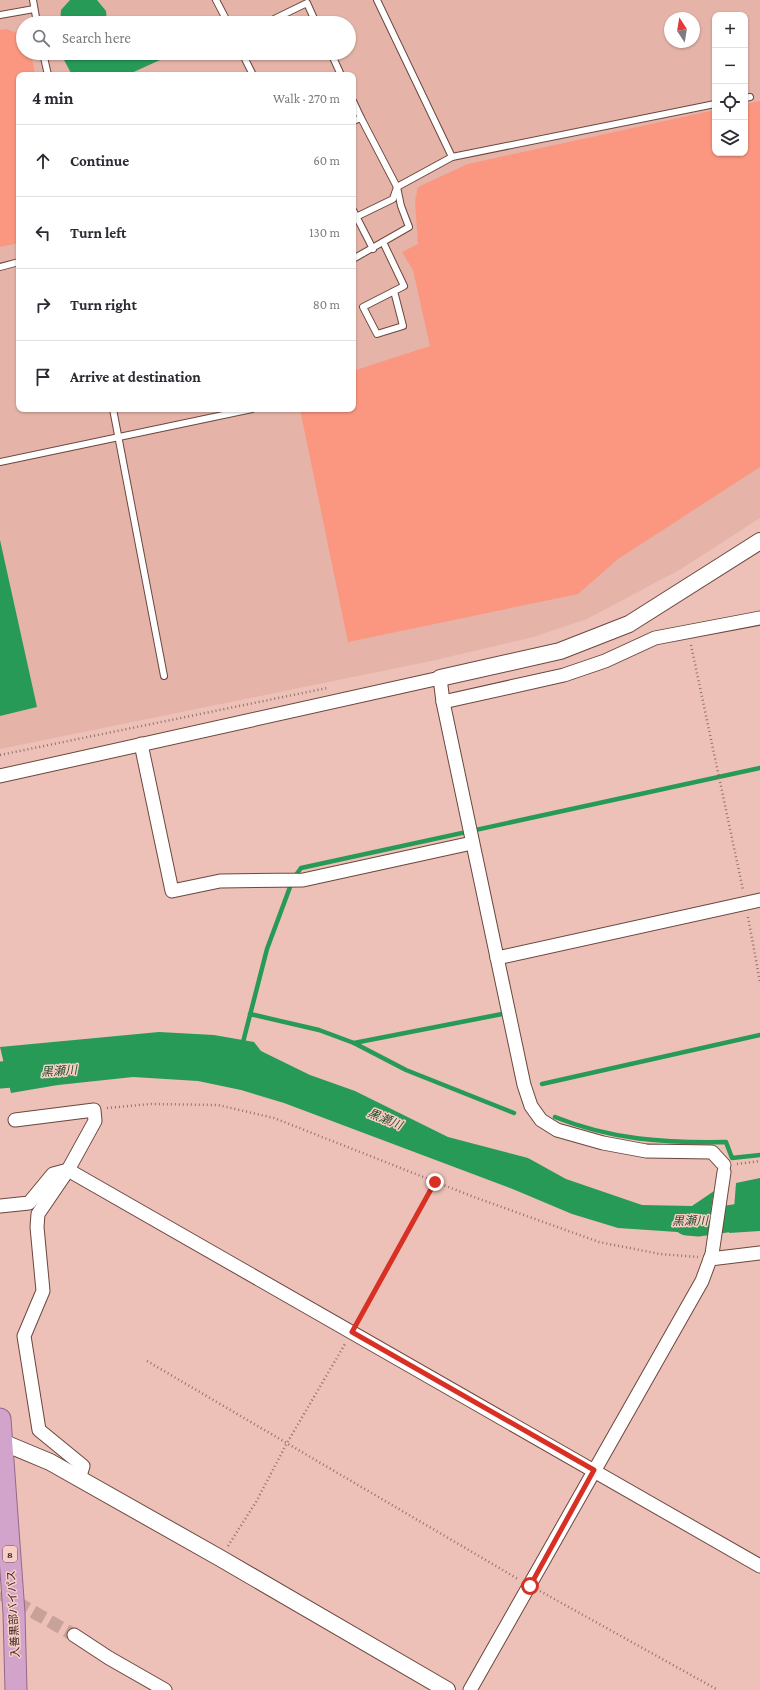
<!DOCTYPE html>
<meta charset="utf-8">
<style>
body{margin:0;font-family:"Crimson Pro","Noto Sans JP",serif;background:#f7f7f7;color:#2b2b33}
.controls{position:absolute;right:12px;top:12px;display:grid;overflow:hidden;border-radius:8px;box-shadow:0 1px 3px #0004}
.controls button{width:36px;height:36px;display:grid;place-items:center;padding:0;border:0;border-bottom:1px solid #e1e1e2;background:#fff;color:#2b2b33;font:20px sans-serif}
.compass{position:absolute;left:664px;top:12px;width:36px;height:36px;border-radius:50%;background:#fff;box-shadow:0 1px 3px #0004;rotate:348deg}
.stop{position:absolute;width:12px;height:12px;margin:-9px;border:3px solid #d93025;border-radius:50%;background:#fff}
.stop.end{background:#d93025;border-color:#fff;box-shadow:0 1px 4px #0008}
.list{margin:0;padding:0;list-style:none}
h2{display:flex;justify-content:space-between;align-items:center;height:52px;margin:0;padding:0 16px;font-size:17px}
h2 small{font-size:13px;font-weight:400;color:#7c7c81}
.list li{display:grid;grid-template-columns:26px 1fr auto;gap:12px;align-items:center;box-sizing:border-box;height:72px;padding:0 16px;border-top:1px solid #e1e1e2}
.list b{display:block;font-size:15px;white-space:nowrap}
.list em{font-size:13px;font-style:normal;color:#7c7c81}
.icon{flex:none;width:22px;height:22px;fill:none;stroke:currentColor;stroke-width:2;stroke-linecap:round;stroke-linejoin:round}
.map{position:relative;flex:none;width:760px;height:1690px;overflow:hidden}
.search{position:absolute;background:#fff;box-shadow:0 1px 3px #0004;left:16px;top:16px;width:340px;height:44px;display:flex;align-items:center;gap:10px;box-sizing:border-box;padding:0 14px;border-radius:22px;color:#7c7c81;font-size:15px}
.panel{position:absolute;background:#fff;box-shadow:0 1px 3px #0004;left:16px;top:72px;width:340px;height:340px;border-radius:8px}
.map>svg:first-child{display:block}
</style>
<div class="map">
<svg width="760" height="1690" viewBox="0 0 760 1690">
<rect width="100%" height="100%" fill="#edc1b7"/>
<path fill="#e5b3a7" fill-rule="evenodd" d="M0,0h760v518l-79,51 -94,50 -54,18 -102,24 -431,88zM715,15h30v138h-30zM670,18h24v24h-24zM23,23h326v30h-326zM19,75h334v334h-334z"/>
<g fill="#fb9680">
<polygon points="6,29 23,35 23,53 31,53 35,75 19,75 19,243 0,247 0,30"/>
<polygon points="760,101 760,467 618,559 578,594 348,642 300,409 353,409 353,371 430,346 413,270 402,252 418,244 415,201 418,187 468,164 715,110 715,153 745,153 745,104"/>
</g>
<g fill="#279a58">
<polygon points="70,0 97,0 106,11 107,23 60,23 61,10"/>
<polygon points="75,53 157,53 160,60 127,75 72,75 63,58"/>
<polygon points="0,540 37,707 0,716"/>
<polygon points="159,1032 214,1035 254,1042 261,1051 310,1075 355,1091 448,1137 528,1158 566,1179 642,1205 692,1206 714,1191 707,1234 618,1228 572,1214 515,1190 284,1103 241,1090 198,1081 133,1077 58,1085 11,1093 0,1047"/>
<polygon points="760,1178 760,1231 729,1233 734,1209 736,1183"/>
</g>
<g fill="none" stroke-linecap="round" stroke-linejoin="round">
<g stroke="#279a58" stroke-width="4.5">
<polyline points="250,1014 319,1030 354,1043 502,1014"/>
<polyline points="354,1043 406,1070 514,1113"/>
<polyline points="242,1046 267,949 293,879 301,868 760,768"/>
<polyline points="542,1084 760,1035"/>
<path d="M555,1117c57,23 110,26 171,25l6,16 28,-3"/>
</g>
<g stroke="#279a58" stroke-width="27">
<polyline points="0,1075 44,1071"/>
<polyline points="687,1222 699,1223 760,1214"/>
</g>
<polyline stroke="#c8a299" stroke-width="13" stroke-dasharray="13 6" stroke-linecap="butt" points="0,1593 74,1635"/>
<g stroke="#6b473e" stroke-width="8">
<g id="service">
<polyline points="33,0 37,23"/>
<polyline points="216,0 228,23"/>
<polyline points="0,15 34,9"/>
<polyline points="266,23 307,3 316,23"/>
<polyline points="43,53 48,75"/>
<polyline points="242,53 253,75"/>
<polyline points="331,53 341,75"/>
<polyline points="745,98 750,97"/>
<polyline points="353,101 361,118"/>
<polyline points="353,121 361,118 397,187 401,206 409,227 353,259"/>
<polyline points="452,157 715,104"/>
<polyline points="353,210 373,249"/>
<polyline points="356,217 393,199 397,187 452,157 377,0"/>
<polyline points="383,242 404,286 363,307 377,334 403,326 394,291"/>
<polyline points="0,267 19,262"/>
<polyline points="113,409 164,676"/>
<polyline points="0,462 252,409"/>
</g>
</g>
<g stroke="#6b473e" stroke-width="15">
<g id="minor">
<polyline points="443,702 524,1085 531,1106 541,1120 557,1130 603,1143 646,1151 712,1152 724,1165"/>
<polyline points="141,744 172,891 220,881 303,880 472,843"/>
<polyline points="0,776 440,678 443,702 564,675 605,661 655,638 760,618"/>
<polyline points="497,958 760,900"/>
<polyline points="15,1120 94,1110 95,1121 68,1170 760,1566"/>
<polyline points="0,1206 29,1203 53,1174 68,1170 38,1214 37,1227 43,1291 24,1336 39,1430 83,1466 79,1479"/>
<polyline points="710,1259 760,1253"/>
<polyline points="74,1635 109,1658 165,1690"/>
<polyline points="470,1690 702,1281 712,1254 724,1172"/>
</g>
</g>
<g stroke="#6b473e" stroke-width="18">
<g id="tertiary">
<polyline points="440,678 560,651 629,624 760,541"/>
<polyline points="2,1442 50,1462 220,1558 447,1690"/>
</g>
</g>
<g stroke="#946987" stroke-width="23">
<polyline id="trunk" points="0,1419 14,1613 16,1690"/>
</g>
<g stroke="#90726b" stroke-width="2.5" stroke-dasharray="1 3" stroke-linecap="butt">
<polyline points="691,645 743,890"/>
<polyline points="0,755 327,688"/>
<polyline points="748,917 760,982"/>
<polyline points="107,1108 151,1104 218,1105 274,1118 474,1197 599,1242 660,1254 698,1257"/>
<polyline points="737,1164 760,1161"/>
<polyline points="358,1321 435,1182"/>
<polyline points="147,1361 518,1579"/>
<polyline points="228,1546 256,1502 287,1443 345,1344"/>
<polyline points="540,1591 718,1690"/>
</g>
<use href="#service" stroke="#fff" stroke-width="6"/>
<use href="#minor" stroke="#fff" stroke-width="13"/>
<use href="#tertiary" stroke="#fff" stroke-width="16"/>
<use href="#trunk" stroke="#d3a4cb" stroke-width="21"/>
</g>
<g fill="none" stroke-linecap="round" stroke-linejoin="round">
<polyline stroke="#d93025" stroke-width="5" points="435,1182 352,1332 594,1470 530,1586"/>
</g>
<g text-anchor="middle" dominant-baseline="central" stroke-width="3" stroke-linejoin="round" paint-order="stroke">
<rect fill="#facec4" stroke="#6f5751" stroke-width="1" x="3" y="1546" width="14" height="16" rx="3"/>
<g font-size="10" font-weight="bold" fill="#342420">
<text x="10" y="1554">8</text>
</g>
<g font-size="11" fill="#342420" stroke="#facec4">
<text transform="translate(13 1614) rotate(-93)">入善黒部バイパス</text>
</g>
<g font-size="12" font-style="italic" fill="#244f33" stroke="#facec4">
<text transform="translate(59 1071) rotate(-4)">黒瀬川</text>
<text transform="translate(385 1119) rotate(22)">黒瀬川</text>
<text transform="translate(690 1221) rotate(-1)">黒瀬川</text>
</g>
</g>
</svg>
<div class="controls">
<button>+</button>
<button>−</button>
<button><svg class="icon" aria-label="locate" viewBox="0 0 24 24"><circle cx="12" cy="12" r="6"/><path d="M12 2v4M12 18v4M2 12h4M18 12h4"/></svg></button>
<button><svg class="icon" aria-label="layers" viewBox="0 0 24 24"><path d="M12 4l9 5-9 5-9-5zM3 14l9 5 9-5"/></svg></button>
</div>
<svg class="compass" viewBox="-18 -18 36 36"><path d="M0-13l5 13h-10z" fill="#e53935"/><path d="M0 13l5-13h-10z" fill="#7c7c81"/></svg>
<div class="stop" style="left:530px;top:1586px"></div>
<div class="stop end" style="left:435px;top:1182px"></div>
<div class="search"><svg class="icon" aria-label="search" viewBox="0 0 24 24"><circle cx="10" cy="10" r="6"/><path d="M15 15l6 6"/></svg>Search here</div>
<section class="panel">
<h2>4 min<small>Walk · 270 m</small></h2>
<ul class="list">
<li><svg class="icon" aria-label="ahead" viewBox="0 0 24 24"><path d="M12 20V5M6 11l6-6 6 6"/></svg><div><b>Continue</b></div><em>60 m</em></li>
<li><svg class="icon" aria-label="left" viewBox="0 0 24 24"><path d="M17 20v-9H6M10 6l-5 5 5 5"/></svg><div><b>Turn left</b></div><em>130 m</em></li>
<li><svg class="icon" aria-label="right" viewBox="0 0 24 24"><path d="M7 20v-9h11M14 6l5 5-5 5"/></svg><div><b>Turn right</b></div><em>80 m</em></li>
<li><svg class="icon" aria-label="arrive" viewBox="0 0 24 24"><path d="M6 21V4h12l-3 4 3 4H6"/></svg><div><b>Arrive at destination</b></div></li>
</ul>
</section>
</div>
